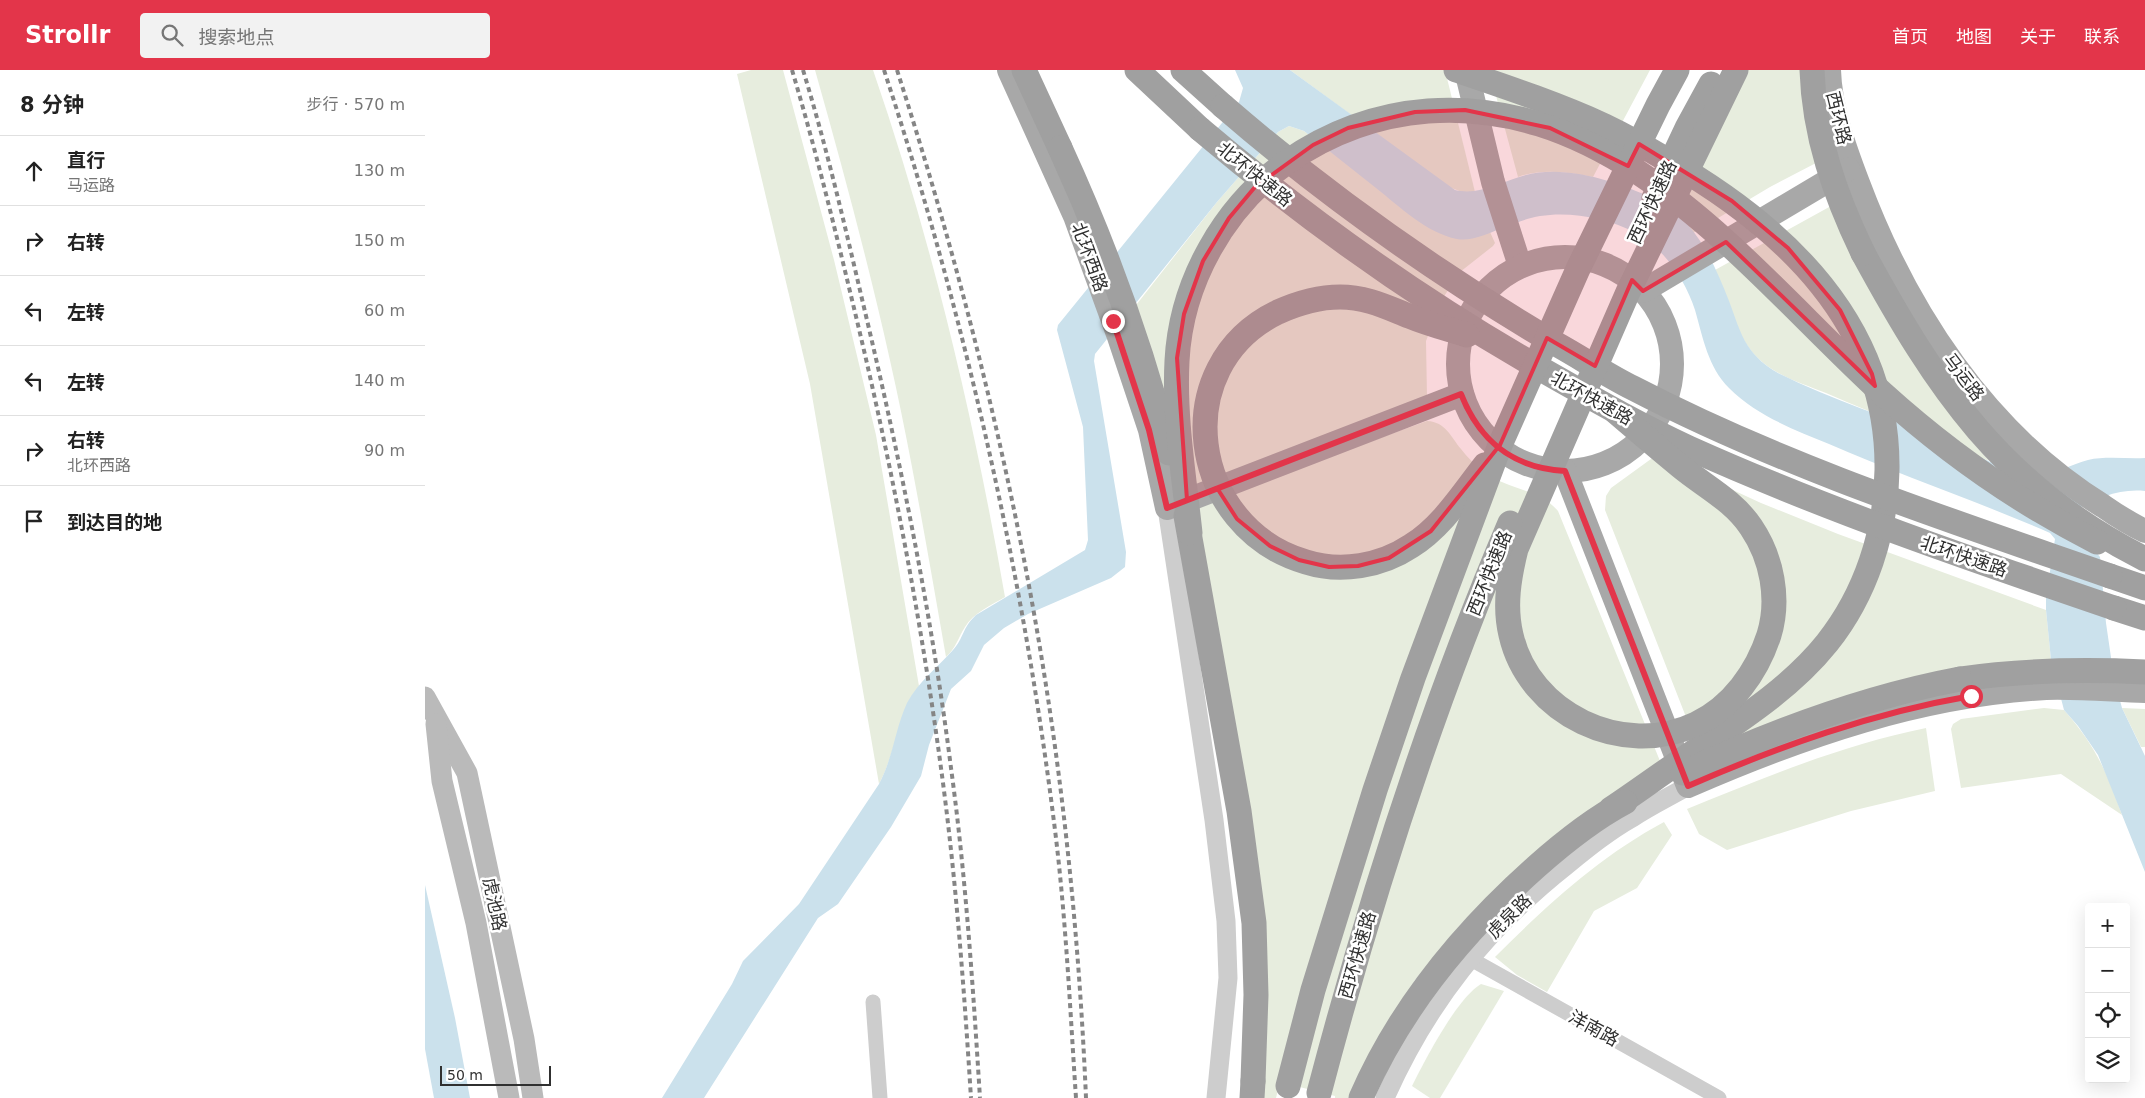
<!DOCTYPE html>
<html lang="zh">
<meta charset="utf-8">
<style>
body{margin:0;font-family:"DejaVu Sans","Noto Sans SC",sans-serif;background:#f2f2f2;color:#222}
.controls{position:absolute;right:15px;bottom:15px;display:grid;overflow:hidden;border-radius:5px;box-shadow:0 5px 20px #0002}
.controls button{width:45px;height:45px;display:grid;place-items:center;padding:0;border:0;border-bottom:1px solid #e0e0e0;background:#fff;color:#222;font:25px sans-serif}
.scale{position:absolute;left:15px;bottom:12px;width:111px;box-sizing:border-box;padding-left:5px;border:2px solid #303030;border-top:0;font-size:14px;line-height:18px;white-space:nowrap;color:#303030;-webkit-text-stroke:4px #fff;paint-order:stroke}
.stop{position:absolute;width:15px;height:15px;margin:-11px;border:4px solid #e3354a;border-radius:50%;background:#fff}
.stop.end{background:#e3354a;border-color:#fff;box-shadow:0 1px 5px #0008}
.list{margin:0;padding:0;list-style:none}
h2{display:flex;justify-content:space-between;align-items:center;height:65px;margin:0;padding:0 20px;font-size:21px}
h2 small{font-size:16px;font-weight:400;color:#767676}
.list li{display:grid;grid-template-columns:32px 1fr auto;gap:15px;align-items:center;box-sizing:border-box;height:70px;padding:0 20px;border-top:1px solid #e0e0e0}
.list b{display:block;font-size:19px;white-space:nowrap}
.list p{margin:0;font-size:16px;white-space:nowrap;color:#767676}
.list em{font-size:16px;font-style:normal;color:#767676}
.icon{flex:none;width:28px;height:28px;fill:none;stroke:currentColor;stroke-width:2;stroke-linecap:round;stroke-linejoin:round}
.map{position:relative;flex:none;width:1720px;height:1028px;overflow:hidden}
header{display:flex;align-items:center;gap:30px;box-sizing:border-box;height:70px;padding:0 25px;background:#e3354a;color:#fff}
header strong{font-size:24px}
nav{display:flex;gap:28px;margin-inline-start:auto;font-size:18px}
.search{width:350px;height:45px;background:#f2f2f2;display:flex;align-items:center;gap:12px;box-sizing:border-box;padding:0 18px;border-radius:5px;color:#767676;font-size:19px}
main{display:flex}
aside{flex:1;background:#fff}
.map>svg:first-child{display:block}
</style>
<header>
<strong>Strollr</strong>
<div class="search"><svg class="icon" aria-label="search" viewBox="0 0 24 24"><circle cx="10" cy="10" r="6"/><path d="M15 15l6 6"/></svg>搜索地点</div>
<nav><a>首页</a><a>地图</a><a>关于</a><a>联系</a></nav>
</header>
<main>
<aside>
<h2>8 分钟<small>步行 · 570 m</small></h2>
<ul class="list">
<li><svg class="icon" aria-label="ahead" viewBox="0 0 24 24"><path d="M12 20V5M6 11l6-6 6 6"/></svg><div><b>直行</b><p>马运路</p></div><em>130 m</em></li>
<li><svg class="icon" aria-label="right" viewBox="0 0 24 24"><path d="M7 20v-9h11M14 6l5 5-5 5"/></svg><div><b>右转</b></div><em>150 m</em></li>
<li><svg class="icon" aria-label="left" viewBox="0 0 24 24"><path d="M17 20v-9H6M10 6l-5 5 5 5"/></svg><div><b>左转</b></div><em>60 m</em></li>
<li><svg class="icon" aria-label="left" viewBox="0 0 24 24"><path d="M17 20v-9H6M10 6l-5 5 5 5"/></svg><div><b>左转</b></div><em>140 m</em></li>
<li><svg class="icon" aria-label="right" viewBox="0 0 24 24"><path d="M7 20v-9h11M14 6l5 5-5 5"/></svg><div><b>右转</b><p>北环西路</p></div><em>90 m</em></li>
<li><svg class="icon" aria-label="arrive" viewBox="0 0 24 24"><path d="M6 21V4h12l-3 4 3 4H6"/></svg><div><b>到达目的地</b></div></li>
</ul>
</aside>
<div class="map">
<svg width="1720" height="1028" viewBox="0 0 1720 1028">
<rect width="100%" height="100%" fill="#fff"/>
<g fill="#e7edde">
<path d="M326,0h32l51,190 42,175 43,251c-21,29 -23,66 -40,98l-69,-400 -73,-310z"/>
<path d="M390,0h58c59,171 101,349 132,527 -13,8 -32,16 -40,30 -7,11 -9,21 -19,30 -11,-63 -22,-127 -34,-190 -25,-134 -60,-266 -97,-397z"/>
<polygon points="865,0 1020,0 1050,122 1037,122 1024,117"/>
<path d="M1064,0h161l-57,107c-25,-5 -50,-9 -75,0z"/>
<polygon points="1313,0 1376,0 1391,93 1345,117 1268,163 1246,139"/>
<polygon points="864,56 879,61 1000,154 1042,169 1065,162 1070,173 1068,176 1035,202 1018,228 1001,271 1002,327 766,419 708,239 792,132 853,62"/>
<path d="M1406,136l136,230 22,25c-53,-25 -109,-44 -163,-68 -25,-10 -54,-18 -73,-40 -19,-23 -27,-56 -38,-83z"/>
<path d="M1002,351c19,1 24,16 34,28 6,8 14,16 22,22 23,19 56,17 75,40l102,250 -48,33 -85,65 -66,65 -46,56 -63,118h-17v-2l-55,-14 -4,16h-14l-66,-594z"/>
<polygon points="1237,381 1310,421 1336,433 1413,464 1621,540 1626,590 1281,680 1270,670 1180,440 1181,426 1186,418"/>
<path d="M1619,638l20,2c31,35 43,62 58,105l-61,-41 -100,14 -10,-59 2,-5 8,-5z"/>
<polygon points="1697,638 1720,639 1720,677 1716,677"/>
<path d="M1501,658l9,63 -84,20 -124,39 -28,-16 -12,-25c78,-32 156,-64 239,-81z"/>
<path d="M1239,752l8,13 -35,53 -43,23 -47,81 -30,-17 -22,-18c52,-52 104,-100 169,-135z"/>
<path d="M1056,914l23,7 -64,107h-10l-18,-12c13,-26 45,-88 69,-102z"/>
</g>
<g fill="#cbe1ec">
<path d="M810,0h55l165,120c25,6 47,-9 71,-15 41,-11 97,8 134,27 36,19 55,63 69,99 6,15 10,31 19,45 7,11 19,21 30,27 54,27 112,45 167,67 27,11 62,35 92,35 15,0 36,-11 51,-15 17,-4 39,-1 57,-2v33c-35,-4 -66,17 -94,34l45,27 4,5 6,66 8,55 8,30 23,48v116l-47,-117 -20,-29 -14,-16 -13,-50 -5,-50v-13l9,-58 -5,-6c-73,-32 -148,-57 -221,-89 -36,-15 -72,-28 -100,-56 -21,-21 -26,-50 -34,-78 -10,-31 -32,-63 -61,-78 -26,-14 -64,-21 -94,-16 -12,2 -24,7 -35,11 -14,5 -33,15 -48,12 -31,-6 -58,-33 -81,-51 -24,-19 -48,-38 -72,-57l-15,-5 -11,6 -61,70 -122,152 -1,7 32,191 -1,15 -14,11 -83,36 -24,14 -20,17 -13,26 -20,18 -22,56 -8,31 -30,51 -53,77 -20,14 -114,180h-42l70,-114 11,-23 56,-57 80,-120c14,-26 16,-55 28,-81 11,-21 31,-36 46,-53 11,-12 9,-22 23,-35l109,-65 3,-10 -5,-113 -26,-97 1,-5 181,-223 4,-14z"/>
<polygon points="0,815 30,948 45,1028 9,1028 0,979"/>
</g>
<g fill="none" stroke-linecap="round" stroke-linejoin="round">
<g stroke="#cdcdcd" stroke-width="15">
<polyline points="1044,888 1294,1028"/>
<polyline points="448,932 455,1028"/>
</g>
<g stroke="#cdcdcd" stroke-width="19">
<polyline points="742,438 789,750 801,851 803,908 791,1028"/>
<path d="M960,1028c42,-95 101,-169 182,-233 21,-17 42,-34 65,-47 18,-12 37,-21 56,-32"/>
</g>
<g stroke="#bababa" stroke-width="21">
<polyline points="0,627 42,703 99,969 108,1028"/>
<polyline points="11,654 17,711 51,853 84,1028"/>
</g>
<g stroke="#a8a8a8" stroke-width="24">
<polyline points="584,0 650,146 694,267 725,360 742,438 1037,324"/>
<polyline points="1041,0 1068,112 1095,196"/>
<path d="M1404,0c1,38 16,79 29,113 48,128 127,250 245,323 13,9 27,18 42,25"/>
<circle cx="1140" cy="294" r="107"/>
<polyline points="1218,221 1423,99"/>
<path d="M1140,401l123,315c115,-50 232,-91 358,-98 33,-1 66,2 99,3"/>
</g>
<g stroke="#a0a0a0" stroke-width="25">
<polyline points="599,0 635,78"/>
<polyline points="712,0 775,59"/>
<polyline points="758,0 798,36"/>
<path d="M1438,183c74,136 139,234 282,306"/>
<polyline points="1685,506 1720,518"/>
<polyline points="1689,538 1720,548"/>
<path d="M1535,609c62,-9 122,-10 185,-7"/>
<polyline points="827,1028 828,1011"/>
</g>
<g stroke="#858585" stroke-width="4" stroke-dasharray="5 4" stroke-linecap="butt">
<path d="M367,0c23,77 42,155 61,234 37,153 67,308 88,464 15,110 23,220 30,330"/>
<path d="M378,0c23,75 41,152 59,229 37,155 69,311 89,469 15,110 22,220 29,330"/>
<path d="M459,0c81,247 139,502 171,760 11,89 15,179 21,268"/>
<path d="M472,0c63,196 116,405 148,609 22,139 35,279 41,419"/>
</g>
<g stroke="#a0a0a0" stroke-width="25">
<path d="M1031,0c50,17 101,34 149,56 21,10 42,22 62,34 117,67 222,164 220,310 -1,62 -21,124 -60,173 -36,45 -88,78 -135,110 -27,18 -54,38 -81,56"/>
<path d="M1387,0c2,65 23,125 51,183"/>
<path d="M798,36c104,90 216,169 335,239 25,14 49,30 75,43 152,79 316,132 477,188"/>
<path d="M775,59c111,94 228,177 355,248 44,25 88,50 134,71 138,62 281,111 425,160"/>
<path d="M635,78c45,98 82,200 109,305"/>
<polyline points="1229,128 1262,58 1286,14"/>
<path d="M1042,265c-19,-6 -39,-11 -58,-19 -23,-9 -43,-19 -69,-19 -21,0 -42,6 -62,15 -112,54 -89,216 28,250 35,11 75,4 105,-16 31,-19 52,-53 74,-81"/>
<path d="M1191,342c21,18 42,36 64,54 24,20 53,34 71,61 21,31 29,72 18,108 -12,37 -37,72 -73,89 -73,35 -167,-10 -185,-89 -7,-29 -2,-58 5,-86l112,-257 108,-222"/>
<polyline points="761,446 814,741 829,853 831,925 828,1011"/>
<path d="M765,463c-6,-57 -16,-115 -13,-172 4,-79 47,-154 110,-199 43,-30 89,-47 141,-51 195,-14 325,164 454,282 64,58 138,110 215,149"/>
<path d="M1258,703c88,-41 181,-76 277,-94"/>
<polyline points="863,1016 888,920 950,720 988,608 1075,375 1153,199 1233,35 1252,0"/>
<path d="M894,1023c51,-194 112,-385 191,-570"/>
<path d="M936,1028c39,-90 102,-166 175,-231 27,-24 57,-48 89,-65"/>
</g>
</g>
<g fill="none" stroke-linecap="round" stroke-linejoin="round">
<path stroke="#e3354a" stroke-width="6" d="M688,251l36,109 18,78 294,-114c19,48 52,74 104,77l123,315c92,-40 184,-73 283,-90"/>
</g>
<path fill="#e3354a" fill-opacity="0.2" stroke="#e3354a" stroke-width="4" stroke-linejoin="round" d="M1040,40l85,18 78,38 11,-22 93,57 56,47 52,62 32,64 3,12 -149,-144 -83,49 -11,-11 -37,86 -48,-28 -47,107 -69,86 -42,27 -31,8 -29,1 -30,-7 -29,-14 -33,-27 -20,-31 -30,12 -10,-142 7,-44 19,-53 26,-43 26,-31 58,-42 35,-17 67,-16z"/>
<g text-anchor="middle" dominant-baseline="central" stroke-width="5" stroke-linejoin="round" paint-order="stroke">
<g font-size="18" fill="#303030" stroke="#fff">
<text transform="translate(1414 48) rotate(76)">西环路</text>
<text transform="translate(830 104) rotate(39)">北环快速路</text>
<text transform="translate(1227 132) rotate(-65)">西环快速路</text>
<text transform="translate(665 187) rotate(70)">北环西路</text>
<text transform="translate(1539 307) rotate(53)">马运路</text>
<text transform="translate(1167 328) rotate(29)">北环快速路</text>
<text transform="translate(1539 486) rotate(19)">北环快速路</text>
<text transform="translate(1064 503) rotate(-68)">西环快速路</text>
<text transform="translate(70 834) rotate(78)">虎池路</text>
<text transform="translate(1084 846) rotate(-45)">虎泉路</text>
<text transform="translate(932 885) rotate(-74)">西环快速路</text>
<text transform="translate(1169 958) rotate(29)">洋南路</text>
</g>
</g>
</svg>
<div class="controls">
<button>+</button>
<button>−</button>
<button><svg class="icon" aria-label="locate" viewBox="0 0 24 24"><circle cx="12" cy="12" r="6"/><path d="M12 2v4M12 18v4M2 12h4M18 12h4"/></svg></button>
<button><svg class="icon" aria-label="layers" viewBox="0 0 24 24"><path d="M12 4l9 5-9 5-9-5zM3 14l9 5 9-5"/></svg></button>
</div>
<div class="scale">50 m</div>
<div class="stop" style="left:1546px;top:626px"></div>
<div class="stop end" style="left:688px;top:251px"></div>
</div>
</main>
